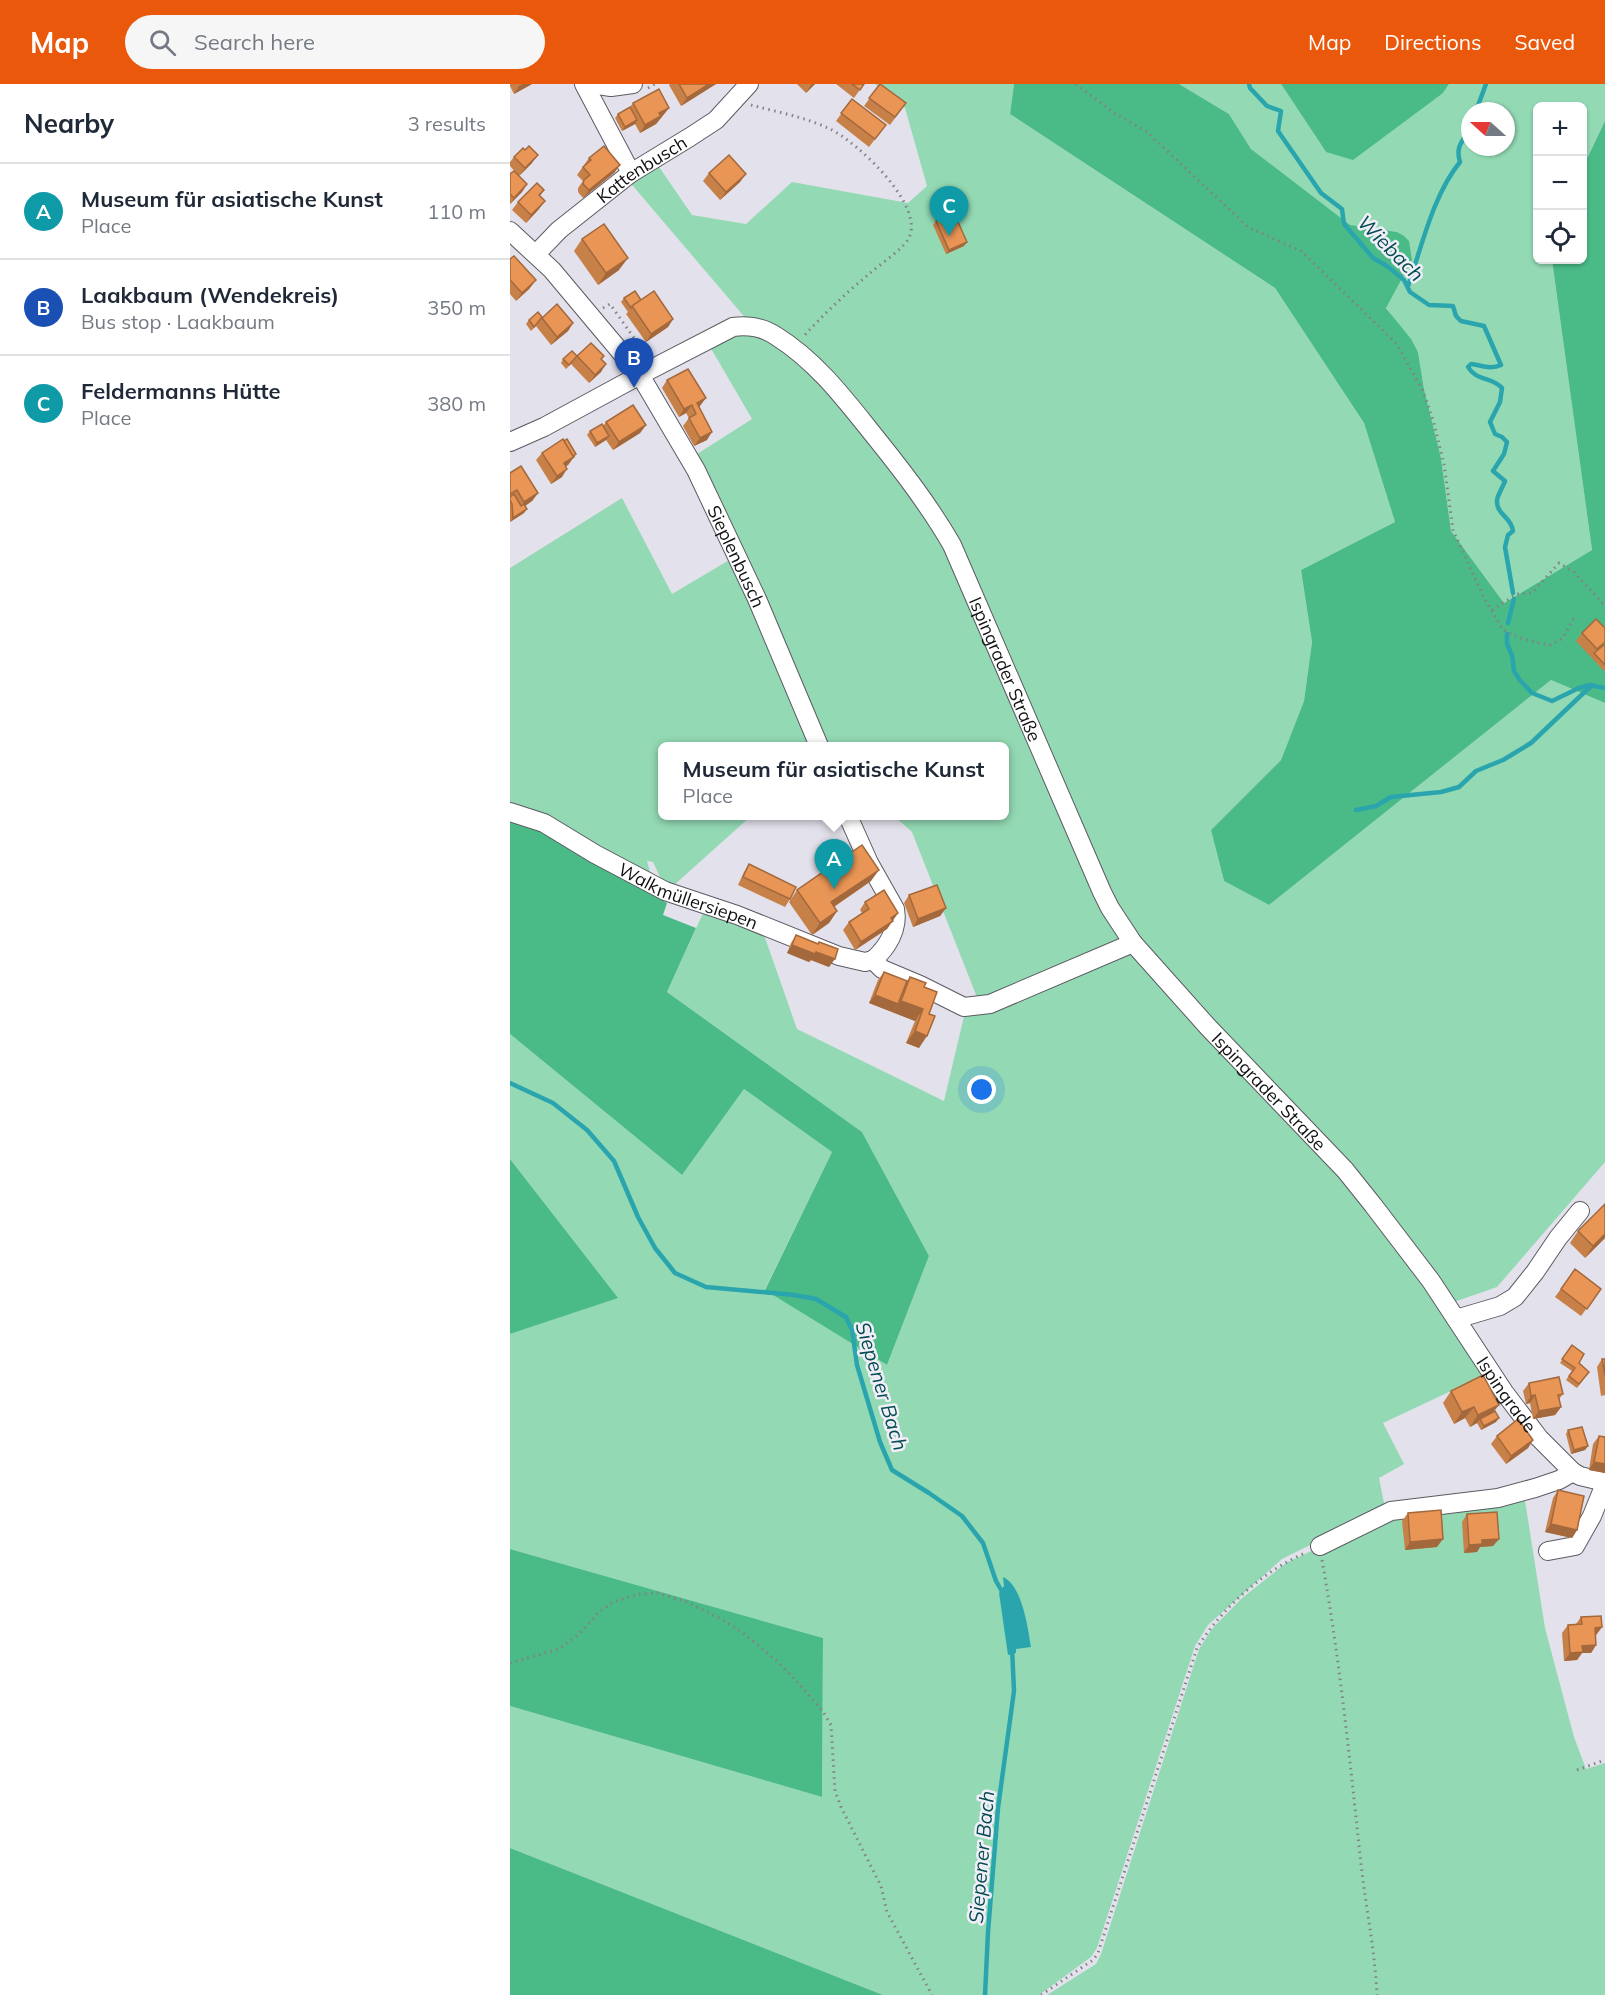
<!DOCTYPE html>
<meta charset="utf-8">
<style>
body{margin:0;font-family:Mulish,sans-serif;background:#f6f6f7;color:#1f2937}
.controls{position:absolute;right:18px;top:18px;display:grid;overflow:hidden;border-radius:9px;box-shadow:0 2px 4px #0004}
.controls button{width:54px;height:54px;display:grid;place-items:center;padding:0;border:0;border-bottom:2px solid #e0e1e3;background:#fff;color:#1f2937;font:30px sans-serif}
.compass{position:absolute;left:951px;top:18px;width:54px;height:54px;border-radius:50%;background:#fff;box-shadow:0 2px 4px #0004;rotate:291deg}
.you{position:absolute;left:472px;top:1006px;width:21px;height:21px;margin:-15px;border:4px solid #fff;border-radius:50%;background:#1a73e8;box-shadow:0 0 0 9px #1a73e833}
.badge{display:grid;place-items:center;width:39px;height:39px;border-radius:50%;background:#ea580c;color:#fff;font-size:20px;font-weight:700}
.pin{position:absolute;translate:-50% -50px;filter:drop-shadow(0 2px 3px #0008)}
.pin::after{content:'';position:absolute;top:32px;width:21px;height:18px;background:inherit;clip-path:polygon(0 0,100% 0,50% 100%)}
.popup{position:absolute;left:148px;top:658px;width:351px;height:78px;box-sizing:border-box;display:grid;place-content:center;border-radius:9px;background:#fff;filter:drop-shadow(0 2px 4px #0005);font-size:20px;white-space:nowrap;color:#747a83}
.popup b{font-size:22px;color:#1f2937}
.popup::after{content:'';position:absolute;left:50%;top:100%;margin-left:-12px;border:12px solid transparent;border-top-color:#fff}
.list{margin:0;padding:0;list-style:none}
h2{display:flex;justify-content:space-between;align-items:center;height:78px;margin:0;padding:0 24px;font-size:26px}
h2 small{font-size:20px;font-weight:400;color:#747a83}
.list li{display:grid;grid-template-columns:39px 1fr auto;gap:18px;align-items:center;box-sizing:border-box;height:96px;padding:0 24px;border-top:2px solid #e0e1e3}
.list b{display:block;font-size:22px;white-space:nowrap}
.list p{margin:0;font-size:20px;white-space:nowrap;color:#747a83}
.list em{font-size:20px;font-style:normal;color:#747a83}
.icon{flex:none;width:33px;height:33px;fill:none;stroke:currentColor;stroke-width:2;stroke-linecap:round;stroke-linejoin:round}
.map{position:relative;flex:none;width:1095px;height:1911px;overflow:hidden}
header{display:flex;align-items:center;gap:36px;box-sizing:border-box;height:84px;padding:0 30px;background:#ea580c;color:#fff}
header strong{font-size:28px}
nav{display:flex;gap:33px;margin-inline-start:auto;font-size:21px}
.search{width:420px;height:54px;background:#f6f6f7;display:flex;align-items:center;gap:15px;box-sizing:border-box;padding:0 21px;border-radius:33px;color:#747a83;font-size:22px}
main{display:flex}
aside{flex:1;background:#fff}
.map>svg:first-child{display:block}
</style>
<header>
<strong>Map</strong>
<div class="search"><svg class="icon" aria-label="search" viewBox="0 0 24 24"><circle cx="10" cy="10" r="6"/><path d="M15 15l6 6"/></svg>Search here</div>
<nav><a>Map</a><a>Directions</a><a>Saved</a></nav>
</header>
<main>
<aside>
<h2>Nearby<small>3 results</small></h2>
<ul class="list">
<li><span class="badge" style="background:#0f9aa8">A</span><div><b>Museum für asiatische Kunst</b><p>Place</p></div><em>110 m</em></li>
<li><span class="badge" style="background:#1a4fb4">B</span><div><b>Laakbaum (Wendekreis)</b><p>Bus stop · Laakbaum</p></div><em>350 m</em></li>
<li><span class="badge" style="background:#0f9aa8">C</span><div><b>Feldermanns Hütte</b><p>Place</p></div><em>380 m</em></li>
</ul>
</aside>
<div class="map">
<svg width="1095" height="1911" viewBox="0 0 1095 1911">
<rect width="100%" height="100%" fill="#e3e1eb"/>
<g fill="#93dab4" fill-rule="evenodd">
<polygon points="365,0 504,0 500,30 765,204 854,339 885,438 791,486 802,558 794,617 771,676 701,746 714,797 759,821 1041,596 1095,619 1095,1078 987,1203 941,1219 602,823 445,461 337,312 238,237 117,95 145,77 182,131 236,140 282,98 398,119 417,102 395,24"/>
<path d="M669,0h102l45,68 117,-59 6,-9h156v37l-22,46 -1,-61h-44v154h14l40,290 -88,53 -53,-72 -10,-73 -17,-69 -6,-37 -32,-45 26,-47 -15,-28 -47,-6 -99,-77 -22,-35zM960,27h36v36h-36z"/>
<polygon points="227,248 247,249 303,286 411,415 619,857 468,916 402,748 384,732 495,732 495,662 313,662 184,372 242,335 199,261"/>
<polygon points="112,414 162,510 226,472 300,662 153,662 153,732 241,732 163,802 151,795 143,778 137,777 142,795 0,724 0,484"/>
<polygon points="194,827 253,848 287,945 434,1017 455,928 623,863 872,1137 973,1292 873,1339 894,1380 869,1394 875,1424 772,1475 698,1541 685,1562 587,1864 581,1873 529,1911 373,1911 0,1764 0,1622 312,1713 313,1554 0,1465 0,1250 107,1214 0,1075 0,950 172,1091 234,1005 322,1068 255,1205 377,1281 419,1172 352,1048 157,908"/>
<polygon points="1014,1410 1035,1544 1064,1653 1076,1685 1095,1679 1095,1911 537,1911 586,1880 591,1870 689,1565 702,1545 731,1515 776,1479 881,1429"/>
</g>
<g fill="#4abb87">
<polygon points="504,0 669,0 719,30 741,65 840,141 887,148 894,152 899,157 902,176 876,224 901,255 908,268 914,305 931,374 941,447 994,519 1082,466 1042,176 1072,176 1073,83 1095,37 1095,619 1041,596 759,821 714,797 701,746 771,676 794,617 802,558 791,486 885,438 854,339 765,204 500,30"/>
<polygon points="771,0 939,0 933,9 843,76 816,68"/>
<polygon points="0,731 14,735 157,819 153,831 186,844 157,908 352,1048 419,1172 377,1281 255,1206 322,1068 234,1005 172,1091 0,950"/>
<polygon points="0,1075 108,1214 0,1250"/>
<polygon points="0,1465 313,1554 312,1713 0,1622"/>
<polygon points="0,1764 373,1911 0,1911"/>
</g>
<path fill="#2aa5ae" d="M493,1493c19,8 25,51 28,70l-15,2v4l-8,2 -9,-62 5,-7z"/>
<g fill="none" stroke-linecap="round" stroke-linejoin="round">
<g stroke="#2aa5ae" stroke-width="4.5">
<path d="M739,0l1,4 17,18 14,5 -3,20 43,62 21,16 2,15 29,34 14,8 17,14 6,12 19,13 24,1 3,10 5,5 23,5 17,39c-11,5 -20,0 -30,-1l-3,3c8,14 24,10 34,21l-2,14 -10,20 5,12 7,3 5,5 -3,12 -11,17 12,10c-2,6 -7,13 -8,19 -1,15 14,16 16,31l-5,4 -3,12 8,46"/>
<polyline points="966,27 976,0"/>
<path d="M898,202c14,-40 25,-91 52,-124 -5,-16 3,-21 10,-33"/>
<polyline points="998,539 1004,515"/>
<polyline points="997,550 997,560 1002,571 1004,587 1009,595 1022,609 1042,617 1069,604 1079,601 1095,604"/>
<polyline points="846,726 866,722 881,713 931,708 949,703 966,687 993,676 1021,659 1082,601"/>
<polyline points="0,999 43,1019 77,1046 104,1077 128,1133 145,1164 165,1189 196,1203 284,1211 306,1215 336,1233 342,1246 347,1281 370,1358 382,1386 419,1409 452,1432 473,1459 486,1497 494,1511"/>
<polyline points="475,1911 478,1848 488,1724 504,1607 502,1564"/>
</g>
<g stroke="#5c5a62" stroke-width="20">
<g id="minor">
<polyline points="74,0 121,89"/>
<polyline points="81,0 101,3 123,0"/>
<path id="s1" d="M0,147l42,39 88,105 56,95 61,129 62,147"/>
<path id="s2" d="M26,170l23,-24 72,-57 59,-36 26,-17 33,-36"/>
<path id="s3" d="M0,358l34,-15 96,-52 93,-48c16,-2 30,0 43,9 40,25 68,62 96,97 29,36 57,72 80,112l150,347 8,16 23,35 75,84 137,143 28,35 58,76 73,111 35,46 34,34 7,4 25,6"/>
<path id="s4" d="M0,728l34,11 51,31 70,37 72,24 102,41 26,6 8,-2"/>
<path d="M338,732l21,47 26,46c4,20 -8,39 -22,51"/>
<polyline points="363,876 372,885 410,901 454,923 480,920 623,859"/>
<polyline points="946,1235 990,1222 1005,1213 1025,1188 1048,1154 1070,1127"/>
<polyline points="810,1462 881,1427 988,1414 1025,1404 1049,1396 1063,1388"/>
<polyline points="1038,1467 1065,1462 1082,1432 1095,1400"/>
</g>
</g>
<g stroke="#838188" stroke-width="3" stroke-dasharray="1.5 4.5" stroke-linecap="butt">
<polyline points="566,0 604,29 636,47 738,143 791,167 887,260 913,307 923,336 934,380 943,446 974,514 993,546 1007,553 1032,560 1041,561 1053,554 1065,532"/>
<polyline points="138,4 145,0"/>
<path d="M241,21c26,7 54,12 79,24 26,12 100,80 77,112 -8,11 -27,23 -38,33 -23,19 -46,41 -66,63"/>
<polyline points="93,224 100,220 124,254 141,267"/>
<polyline points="982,526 1007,510 1022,509 1049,479 1064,488 1095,522"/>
<path d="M812,1476c18,101 28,202 39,304 5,44 14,87 16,131"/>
<polyline points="0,1579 49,1565 69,1550 87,1530 103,1518 129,1510 148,1509 177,1518 213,1536 233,1549 267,1577 290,1601 312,1626 321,1641 325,1707 331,1723 371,1802 377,1828 422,1911"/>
<polyline points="1067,1686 1095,1676"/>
<path d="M531,1911l52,-35 5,-7 99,-305c25,-40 65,-76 108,-95"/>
</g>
<use href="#minor" stroke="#fff" stroke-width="18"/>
</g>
<g fill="#c88049">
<polygon points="0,0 22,0 4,10 0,2"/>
<polygon points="160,0 206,0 171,22 159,1"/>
<polygon points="287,0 305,0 296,9"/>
<polygon points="326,0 354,0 344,14"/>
<polygon points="370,0 396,19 380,41 354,22"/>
<polygon points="342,15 376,41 359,63 326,37"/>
<polygon points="123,19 159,24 146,40 130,49 125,40 112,47 105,34 108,30 120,23"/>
<polygon points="4,73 22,79 9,92 0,82 0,78"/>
<polygon points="79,74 110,81 104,89 73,114 68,108 68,104 73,97 67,91"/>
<polygon points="199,89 230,98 210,116 193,97"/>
<polygon points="0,90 17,100 12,108 0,120"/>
<polygon points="34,106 30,112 29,125 16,139 2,126 8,118"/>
<polygon points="426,137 454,162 436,170 423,141"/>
<polygon points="72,155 109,186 88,201 64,167"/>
<polygon points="0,175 20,204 6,217 0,210"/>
<polygon points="114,214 131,216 163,235 158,243 136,258 116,230 118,228 111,218"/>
<polygon points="32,233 63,239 58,247 41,261 26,242 21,247 16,240 19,236"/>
<polygon points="67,272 92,275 91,288 79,299 61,280 56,285 51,279 53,275"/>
<polygon points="157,296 190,322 189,323 197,356 184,362 173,342 179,334 176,329 169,333 152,304"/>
<polygon points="96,338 136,341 130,349 103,366 96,356 85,363 77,351 80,347 93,342"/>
<polygon points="32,369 66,370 58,381 56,382 52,393 41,400 26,376"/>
<polygon points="0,389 28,409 22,417 15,422 14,429 0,438"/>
<polygon points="1095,544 1094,562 1095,562 1095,586 1094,587 1066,557 1072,549"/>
<polygon points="239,780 280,815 275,823 228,801 234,788"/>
<polygon points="361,797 324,823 327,827 319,839 302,851 279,818 287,806"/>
<polygon points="399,811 436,824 430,832 403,843 394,819"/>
<polygon points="355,818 388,829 377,845 345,866 333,846 339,838 352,829 350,826"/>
<polygon points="286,851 307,859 319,883 301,876 299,878 277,869 281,859"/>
<polygon points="374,888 397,897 400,893 414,903 419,930 409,964 396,959 405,937 359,919 368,896"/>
<polygon points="1068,1147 1095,1154 1075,1174 1060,1159"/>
<polygon points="1065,1185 1091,1205 1071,1232 1045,1213"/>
<polygon points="1062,1261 1069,1279 1079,1288 1067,1304 1056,1296 1062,1287 1050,1279"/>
<polygon points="1092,1275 1095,1275 1095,1311 1091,1312 1087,1283"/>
<polygon points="1019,1299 1053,1310 1049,1315 1051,1323 1045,1331 1023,1335 1020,1319 1016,1320 1013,1307"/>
<polygon points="941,1307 983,1328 986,1338 971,1346 967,1339 960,1343 955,1334 944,1340 933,1319"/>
<polygon points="1058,1346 1078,1362 1075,1366 1061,1370 1056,1350"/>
<polygon points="987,1352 1023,1356 1018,1364 996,1380 981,1360"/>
<polygon points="1089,1352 1095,1389 1079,1386 1083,1360"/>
<polygon points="1048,1406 1067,1446 1062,1454 1035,1448 1043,1414"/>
<polygon points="898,1429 927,1463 895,1466 892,1437"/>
<polygon points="957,1430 989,1455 983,1462 970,1463 967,1468 954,1469 952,1438"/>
<polygon points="1071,1533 1092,1543 1086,1551 1086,1561 1081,1569 1072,1569 1067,1576 1054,1577 1052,1549 1058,1541 1066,1540"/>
</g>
<g fill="#a3683c">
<polygon points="13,0 22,0 4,10 9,2"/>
<polygon points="199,0 206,0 171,22 177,14"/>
<polygon points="303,0 305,0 296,9 301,1"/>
<polygon points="159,24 146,40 130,49 135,41 149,29"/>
<polygon points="127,36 125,40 112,47 115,43"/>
<polygon points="28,71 22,79 9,92 15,84"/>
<polygon points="110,81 104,89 73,114 79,106"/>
<polygon points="236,90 230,98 210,116 216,108"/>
<polygon points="17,100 12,108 0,120 4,114"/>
<polygon points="35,117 29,125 16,139 21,131"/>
<polygon points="457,158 454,162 436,170 439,166"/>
<polygon points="118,174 109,186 88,201 96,189"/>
<polygon points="26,196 20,204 6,217 12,209"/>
<polygon points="163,235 158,243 136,258 141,250"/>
<polygon points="63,239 58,247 41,261 47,253"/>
<polygon points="96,280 91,288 79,299 85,291"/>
<polygon points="196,314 190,322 184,325 187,319"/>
<polygon points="182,321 176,329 169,333 174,325"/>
<polygon points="136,341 130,349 103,366 109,358"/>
<polygon points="202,348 197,356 184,362 190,354"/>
<polygon points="99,352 96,356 85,363 87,359"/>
<polygon points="66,370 58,381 48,387 54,379"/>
<polygon points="57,385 52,393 41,400 47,392"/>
<polygon points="28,409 22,417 9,426 14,418"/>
<polygon points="17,425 14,429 0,438 3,434"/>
<polygon points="369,786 361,797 313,830 321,818"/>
<polygon points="436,824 430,832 403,843 408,835"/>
<polygon points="327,827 319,839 302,851 310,839"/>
<polygon points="388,829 377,845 345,866 351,858 381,834"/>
<polygon points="282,861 306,868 325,875 319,883 301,876 299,878 277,869"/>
<polygon points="365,911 388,920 382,928 359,919"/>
<polygon points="391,917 413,925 405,937 382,928"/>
<polygon points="405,947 417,952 409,964 396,959"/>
<polygon points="1095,1150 1095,1154 1075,1174 1083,1162"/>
<polygon points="1025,1311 1020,1319 1016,1320 1021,1312"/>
<polygon points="989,1321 980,1332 970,1335 967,1339 960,1343 968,1331"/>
<polygon points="964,1323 955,1334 944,1340 952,1328"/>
<polygon points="1051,1323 1045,1331 1023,1335 1029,1327"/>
<polygon points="989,1334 986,1338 971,1346 974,1342"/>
<polygon points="1023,1356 1018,1364 996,1380 1001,1372"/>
<polygon points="1078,1362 1075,1366 1061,1370 1064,1366"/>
<polygon points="1084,1378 1095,1380 1095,1389 1079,1386"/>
<polygon points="1041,1440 1067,1446 1062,1454 1035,1448"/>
<polygon points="933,1455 927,1463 895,1466 900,1458"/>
<polygon points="989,1455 983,1462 970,1463 967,1468 954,1469 959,1461 972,1456"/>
<polygon points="1092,1543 1086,1551 1080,1552 1085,1544"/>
<polygon points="1086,1561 1081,1569 1072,1569 1067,1576 1054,1577 1060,1569 1072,1562"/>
</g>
<g fill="#e99555" stroke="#a3683c" stroke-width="1.5">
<polygon points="169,0 199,0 177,14"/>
<polygon points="342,0 354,0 350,6"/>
<polygon points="370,0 396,19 385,33 359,14"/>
<polygon points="149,5 159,24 149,29 151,32 135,41 123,19"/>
<polygon points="342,15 376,41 365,55 331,29"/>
<polygon points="120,23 127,36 115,43 108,30"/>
<polygon points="19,62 28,71 15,84 4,73 13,64 15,66"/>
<polygon points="94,62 110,81 79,106 73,100 74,96 80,91 73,83 81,76 79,74"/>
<polygon points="219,71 236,90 216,108 199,89"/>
<polygon points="4,87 17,100 4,114 0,110 0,90"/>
<polygon points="27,99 34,106 29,111 35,117 21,131 8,118"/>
<polygon points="444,129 457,158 439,166 426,137"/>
<polygon points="94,140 118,174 96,189 72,155"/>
<polygon points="4,172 26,196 12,209 1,197 0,197 0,175"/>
<polygon points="125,207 131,216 121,224 114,214"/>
<polygon points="144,207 163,235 141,250 122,222"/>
<polygon points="47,220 63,239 47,253 32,234"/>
<polygon points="28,228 32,233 24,243 19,236"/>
<polygon points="81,259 94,272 91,275 96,280 85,291 67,272"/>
<polygon points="62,267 67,272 59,281 53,275"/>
<polygon points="178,285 196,314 187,319 202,348 190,354 179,334 186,330 182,321 174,325 157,296"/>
<polygon points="123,321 136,341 109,358 96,338"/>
<polygon points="92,340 99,352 87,359 80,347"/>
<polygon points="53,355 64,373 54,379 57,385 47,392 32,369"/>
<polygon points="57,355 66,370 63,372 54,357"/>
<polygon points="11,382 28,409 14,418 7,406 0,410 0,389"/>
<polygon points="4,410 11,422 14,420 17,425 3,434 2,420 0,416 0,413"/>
<polygon points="1086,535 1095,544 1095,558 1087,565 1072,549"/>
<polygon points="1094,561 1095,562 1095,581 1084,569"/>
<polygon points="352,761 369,786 321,818 327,827 310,839 287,806"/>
<polygon points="239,780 286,803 280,815 233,793"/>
<polygon points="427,801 436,824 408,835 399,811"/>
<polygon points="374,806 388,829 381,834 383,837 351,858 339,838 359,825 355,818"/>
<polygon points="286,851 308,860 309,858 328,865 325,875 306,868 305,870 282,861"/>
<polygon points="374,888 397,897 388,920 365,911"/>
<polygon points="400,893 416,899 414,903 427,908 419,930 425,932 417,952 405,947 413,925 391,917"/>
<polygon points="1095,1120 1095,1150 1083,1162 1068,1147"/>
<polygon points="1065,1185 1091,1205 1077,1225 1051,1205"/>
<polygon points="1062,1261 1074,1270 1069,1279 1079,1288 1069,1300 1059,1292 1065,1284 1052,1275"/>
<polygon points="1092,1275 1095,1275 1095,1291"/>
<polygon points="973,1291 989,1321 968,1331 964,1323 952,1328 941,1307"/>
<polygon points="1049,1293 1053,1310 1048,1311 1051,1323 1029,1327 1025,1311 1021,1312 1019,1299"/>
<polygon points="985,1327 989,1334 974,1342 970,1335"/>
<polygon points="1008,1335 1023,1356 1001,1372 987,1352"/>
<polygon points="1072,1343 1078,1362 1064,1366 1058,1346"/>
<polygon points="1089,1352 1095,1353 1095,1380 1084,1378"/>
<polygon points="1048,1406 1074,1412 1067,1446 1041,1440"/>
<polygon points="931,1426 933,1455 900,1458 898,1429"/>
<polygon points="987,1428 989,1455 972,1456 972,1460 959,1461 957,1430"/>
<polygon points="1091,1532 1092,1543 1085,1544 1086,1561 1072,1562 1073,1568 1060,1569 1058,1541 1072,1540 1071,1533"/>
</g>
<g text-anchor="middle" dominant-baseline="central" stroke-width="5" stroke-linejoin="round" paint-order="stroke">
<g font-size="18" fill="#100f12" stroke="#f1eef8">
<text stroke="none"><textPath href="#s2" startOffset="136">Kattenbusch</textPath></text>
<text stroke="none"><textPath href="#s1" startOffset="400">Sieplenbusch</textPath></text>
<text stroke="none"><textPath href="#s3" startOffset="706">Ispingrader Straße</textPath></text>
<text stroke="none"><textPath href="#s4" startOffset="198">Walkmüllersiepen</textPath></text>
<text stroke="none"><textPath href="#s3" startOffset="1210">Ispingrader Straße</textPath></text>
<text stroke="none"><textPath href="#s3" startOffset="1596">Ispingrade</textPath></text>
</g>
<g font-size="20" font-style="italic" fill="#024c50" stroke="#f1eef8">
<text transform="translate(881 164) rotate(45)">Wiebach</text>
<text transform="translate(372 1302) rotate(73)">Siepener Bach</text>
<text transform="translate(471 1773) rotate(-85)">Siepener Bach</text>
</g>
</g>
</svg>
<div class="controls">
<button>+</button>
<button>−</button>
<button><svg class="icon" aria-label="locate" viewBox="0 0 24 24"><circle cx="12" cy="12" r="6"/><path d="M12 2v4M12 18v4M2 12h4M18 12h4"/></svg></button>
</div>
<svg class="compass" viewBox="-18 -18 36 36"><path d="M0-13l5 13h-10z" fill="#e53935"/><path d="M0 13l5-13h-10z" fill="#747a83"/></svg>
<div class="you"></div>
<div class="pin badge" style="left:324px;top:805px;background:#0f9aa8">A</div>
<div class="popup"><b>Museum für asiatische Kunst</b>Place</div>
<div class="pin badge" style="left:124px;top:304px;background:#1a4fb4">B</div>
<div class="pin badge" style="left:439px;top:152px;background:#0f9aa8">C</div>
</div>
</main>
